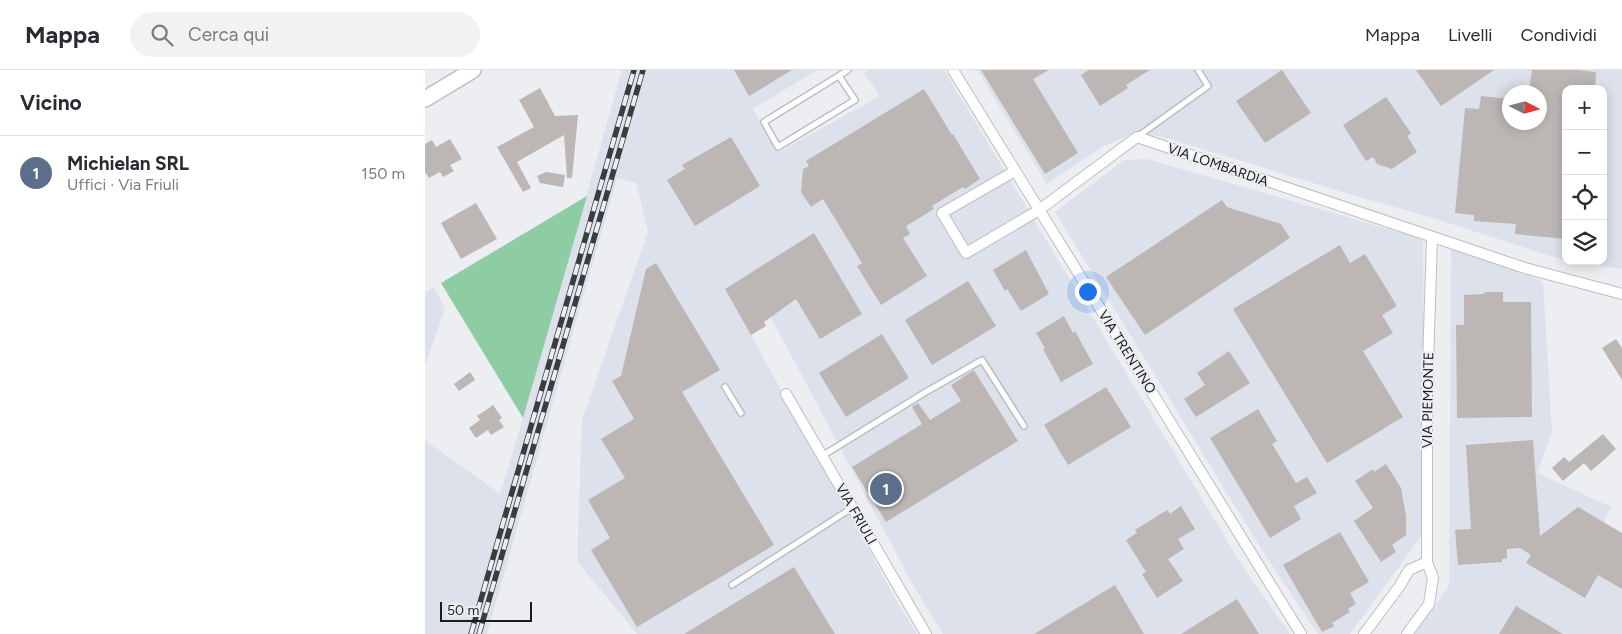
<!DOCTYPE html>
<html lang="it">
<meta charset="utf-8">
<style>
body{margin:0;font-family:Figtree,sans-serif;background:#f2f2f3;color:#2b2b33}
.controls{position:absolute;right:15px;top:15px;display:grid;overflow:hidden;border-radius:10px;box-shadow:0 2px 12px #0003}
.controls button{width:45px;height:45px;display:grid;place-items:center;padding:0;border:0;border-bottom:1px solid #e1e1e2;background:#fff;color:#2b2b33;font:25px sans-serif}
.compass{position:absolute;left:1077px;top:15px;width:45px;height:45px;border-radius:50%;background:#fff;box-shadow:0 2px 12px #0003;rotate:96deg}
.scale{position:absolute;left:15px;bottom:12px;width:92px;box-sizing:border-box;padding-left:5px;border:2px solid #1b1c1d;border-top:0;font-size:14px;line-height:18px;white-space:nowrap;color:#1b1c1d;-webkit-text-stroke:4px #eceef2;paint-order:stroke}
.you{position:absolute;left:662px;top:221px;width:18px;height:18px;margin:-12px;border:4px solid #fff;border-radius:50%;background:#1a73e8;box-shadow:0 0 0 8px #1a73e833}
.badge{display:grid;place-items:center;width:32px;height:32px;border-radius:50%;background:#99095a;color:#fff;font-size:16px;font-weight:700}
.pin{position:absolute;translate:-50% -50%;border:2px solid #fff;box-shadow:0 1px 5px #0006}
.list{margin:0;padding:0;list-style:none}
h2{display:flex;justify-content:space-between;align-items:center;height:65px;margin:0;padding:0 20px;font-size:21px}
h2 small{font-size:16px;font-weight:400;color:#7c7c81}
.list li{display:grid;grid-template-columns:32px 1fr auto;gap:15px;align-items:center;box-sizing:border-box;height:75px;padding:0 20px;border-top:1px solid #e1e1e2}
.list b{display:block;font-size:19px;white-space:nowrap}
.list p{margin:0;font-size:16px;white-space:nowrap;color:#7c7c81}
.list em{font-size:16px;font-style:normal;color:#7c7c81}
.icon{flex:none;width:28px;height:28px;fill:none;stroke:currentColor;stroke-width:2;stroke-linecap:round;stroke-linejoin:round}
.map{position:relative;flex:none;width:1197px;height:564px;overflow:hidden}
header{display:flex;align-items:center;gap:30px;box-sizing:border-box;height:70px;padding:0 25px;background:#fff;border-bottom:1px solid #e1e1e2}
header strong{font-size:24px}
nav{display:flex;gap:28px;margin-inline-start:auto;font-size:18px}
.search{width:350px;height:45px;background:#f2f2f3;display:flex;align-items:center;gap:12px;box-sizing:border-box;padding:0 18px;border-radius:28px;color:#7c7c81;font-size:19px}
main{display:flex}
aside{flex:1;background:#fff}
.map>svg:first-child{display:block}
</style>
<header>
<strong>Mappa</strong>
<div class="search"><svg class="icon" aria-label="search" viewBox="0 0 24 24"><circle cx="10" cy="10" r="6"/><path d="M15 15l6 6"/></svg>Cerca qui</div>
<nav><a>Mappa</a><a>Livelli</a><a>Condividi</a></nav>
</header>
<main>
<aside>
<h2>Vicino<small></small></h2>
<ul class="list">
<li><span class="badge" style="background:#5c6f8a">1</span><div><b>Michielan SRL</b><p>Uffici · Via Friuli</p></div><em>150 m</em></li>
</ul>
</aside>
<div class="map">
<svg width="1197" height="564" viewBox="0 0 1197 564">
<rect width="100%" height="100%" fill="#eceef2"/>
<g fill="#dce1ec" fill-rule="evenodd">
<polygon points="197,0 392,0 328,39 354,82 455,26 439,3 444,0 519,0 816,494 865,564 518,564 488,515 341,238 319,252 471,530 492,564 212,564 152,491 157,350 223,162 211,113 192,108 62,564 0,564 0,370 75,424 98,348"/>
<path d="M552,0h644l1,2v197l-53,-8h34v-172h-37v172l-133,-43 -87,-25 -186,-57 -29,-2 -29,13 -55,37zM1084,22h30v30h-30z"/>
<polygon points="722,89 998,169 1000,461 925,564 893,564 835,477 630,142 699,90"/>
<polygon points="1026,177 1064,188 1118,212 1127,362 1112,403 1186,437 1178,455 1197,469 1197,564 990,564 1024,516"/>
<polygon points="9,217 20,239 0,296 0,223"/>
</g>
<polygon fill="#8ecca3" points="162,126 98,348 16,213"/>
<g fill="#bcb7b4">
<polygon points="309,0 367,0 324,26"/>
<polygon points="556,0 624,0 608,9 653,83 620,104"/>
<polygon points="664,0 725,0 701,15 703,18 675,36 656,5"/>
<polygon points="857,0 886,43 840,73 811,31"/>
<polygon points="991,0 1069,0 1016,36"/>
<polygon points="1107,0 1152,0 1171,2 1170,19 1141,19 1141,169 1090,164 1091,154 1049,151 1049,145 1030,143 1040,38 1054,39 1056,26 1084,29 1083,52 1114,52 1114,22 1104,22"/>
<polygon points="115,18 130,46 153,45 147,108 142,108 139,65 92,92 106,118 98,122 72,77 109,57 94,30"/>
<polygon points="499,19 527,65 528,64 555,109 540,119 538,117 507,136 509,139 481,156 485,164 478,168 502,206 456,235 432,196 437,193 398,129 386,137 376,122 378,99 384,96 381,91"/>
<polygon points="961,27 986,63 982,66 992,82 967,99 952,94 948,87 941,91 918,55"/>
<polygon points="306,67 335,116 270,156 242,110 260,99 257,95"/>
<polygon points="25,69 37,89 25,95 29,101 18,107 15,102 4,108 0,102 0,74 7,70 11,77"/>
<polygon points="121,102 140,105 138,117 115,113 112,106"/>
<polygon points="797,130 802,137 856,154 865,168 720,265 681,207"/>
<polygon points="51,133 72,169 36,189 16,153"/>
<polygon points="389,163 437,244 395,269 371,229 339,252 341,256 326,265 300,219"/>
<polygon points="915,175 925,193 940,184 972,236 957,245 968,263 938,281 978,347 902,393 808,239"/>
<polygon points="601,180 624,224 596,241 582,219 580,221 568,200"/>
<polygon points="231,193 295,300 257,322 349,475 212,557 166,480 185,468 163,430 200,408 176,369 209,349 187,311 196,306 221,199"/>
<polygon points="543,211 571,256 507,295 480,250"/>
<polygon points="1060,222 1078,222 1078,232 1106,232 1107,347 1032,348 1031,255 1039,255 1039,225 1059,224"/>
<polygon points="639,246 648,263 650,261 668,294 636,312 618,279 620,278 611,263"/>
<polygon points="457,264 484,308 421,347 394,303"/>
<polygon points="1191,269 1197,278 1197,310 1177,278"/>
<polygon points="804,281 825,313 771,347 759,329 780,315 772,303"/>
<polygon points="549,300 593,371 461,452 427,397 497,354 487,337 493,333 505,350 536,331 526,315"/>
<polygon points="45,302 50,310 34,321 29,314"/>
<polygon points="681,317 706,357 643,395 619,355"/>
<polygon points="68,335 77,348 74,350 79,357 66,365 63,360 51,368 44,358 55,350 52,346"/>
<polygon points="833,339 852,371 847,374 871,413 882,407 892,423 869,436 876,449 845,468 785,368"/>
<polygon points="1178,364 1191,379 1166,401 1159,393 1138,411 1127,398 1139,387 1144,392"/>
<polygon points="1108,370 1115,466 1153,437 1197,463 1197,519 1173,505 1160,528 1101,493 1106,485 1095,478 1082,479 1082,488 1077,489 1077,492 1033,495 1030,460 1046,459 1041,375"/>
<polygon points="961,394 976,418 981,446 981,465 967,475 971,482 956,492 929,451 948,438 930,411 948,399 949,402"/>
<polygon points="756,436 770,459 753,469 759,479 743,489 758,511 732,528 717,504 721,502 701,470 712,463 710,460 742,440 745,444"/>
<polygon points="915,462 944,512 925,523 931,534 923,539 925,542 907,553 909,556 897,562 858,495"/>
<polygon points="369,497 410,564 259,564"/>
<polygon points="690,515 719,564 609,564"/>
<polygon points="812,529 834,564 756,564"/>
<polygon points="1091,536 1138,564 1074,564"/>
</g>
<g fill="none" stroke-linecap="round" stroke-linejoin="round">
<g stroke="#bcbec2" stroke-width="8">
<g id="lane">
<polyline points="414,6 430,30 353,77 339,52 423,0"/>
<polyline points="712,67 783,16 773,0"/>
<polyline points="300,317 316,343"/>
<polyline points="397,386 499,323 557,290 599,356"/>
<polyline points="307,515 427,438"/>
</g>
</g>
<g stroke="#bcbec2" stroke-width="12">
<g id="street">
<polyline points="528,0 876,564"/>
<polyline points="590,101 517,143 541,183 614,140 712,67 1100,198 1197,224"/>
<polyline points="361,324 501,564"/>
<polyline points="939,564 974,517 984,500 1002,492"/>
<polyline points="982,564 1004,534 1008,508 1002,492 1002,325 1007,168"/>
</g>
</g>
<g stroke="#bcbec2" stroke-width="18">
<polyline id="secondary" points="0,29 48,0"/>
</g>
<use href="#lane" stroke="#fff" stroke-width="5"/>
<use href="#street" stroke="#fff" stroke-width="10"/>
<use href="#secondary" stroke="#fff" stroke-width="15"/>
<g stroke="#3b3c3d" stroke-width="5.5">
<g id="rail">
<polyline points="46,564 209,0"/>
<polyline points="54,564 218,0"/>
</g>
</g>
<use href="#rail" stroke="#eceef2" stroke-width="4" stroke-dasharray="11" stroke-linecap="butt"/>
</g>
<g text-anchor="middle" dominant-baseline="central" stroke-width="4" stroke-linejoin="round" paint-order="stroke">
<g font-size="14" fill="#1b1c1d" stroke="#eceef2">
<text transform="translate(793 95) rotate(19)">VIA LOMBARDIA</text>
<text transform="translate(702 282) rotate(58)">VIA TRENTINO</text>
<text transform="translate(1003 330) rotate(-89)">VIA PIEMONTE</text>
<text transform="translate(431 444) rotate(60)">VIA FRIULI</text>
</g>
</g>
</svg>
<div class="controls">
<button>+</button>
<button>−</button>
<button><svg class="icon" aria-label="locate" viewBox="0 0 24 24"><circle cx="12" cy="12" r="6"/><path d="M12 2v4M12 18v4M2 12h4M18 12h4"/></svg></button>
<button><svg class="icon" aria-label="layers" viewBox="0 0 24 24"><path d="M12 4l9 5-9 5-9-5zM3 14l9 5 9-5"/></svg></button>
</div>
<svg class="compass" viewBox="-18 -18 36 36"><path d="M0-13l5 13h-10z" fill="#e53935"/><path d="M0 13l5-13h-10z" fill="#7c7c81"/></svg>
<div class="scale">50 m</div>
<div class="you"></div>
<div class="pin badge" style="left:461px;top:419px;background:#5c6f8a">1</div>
</div>
</main>
